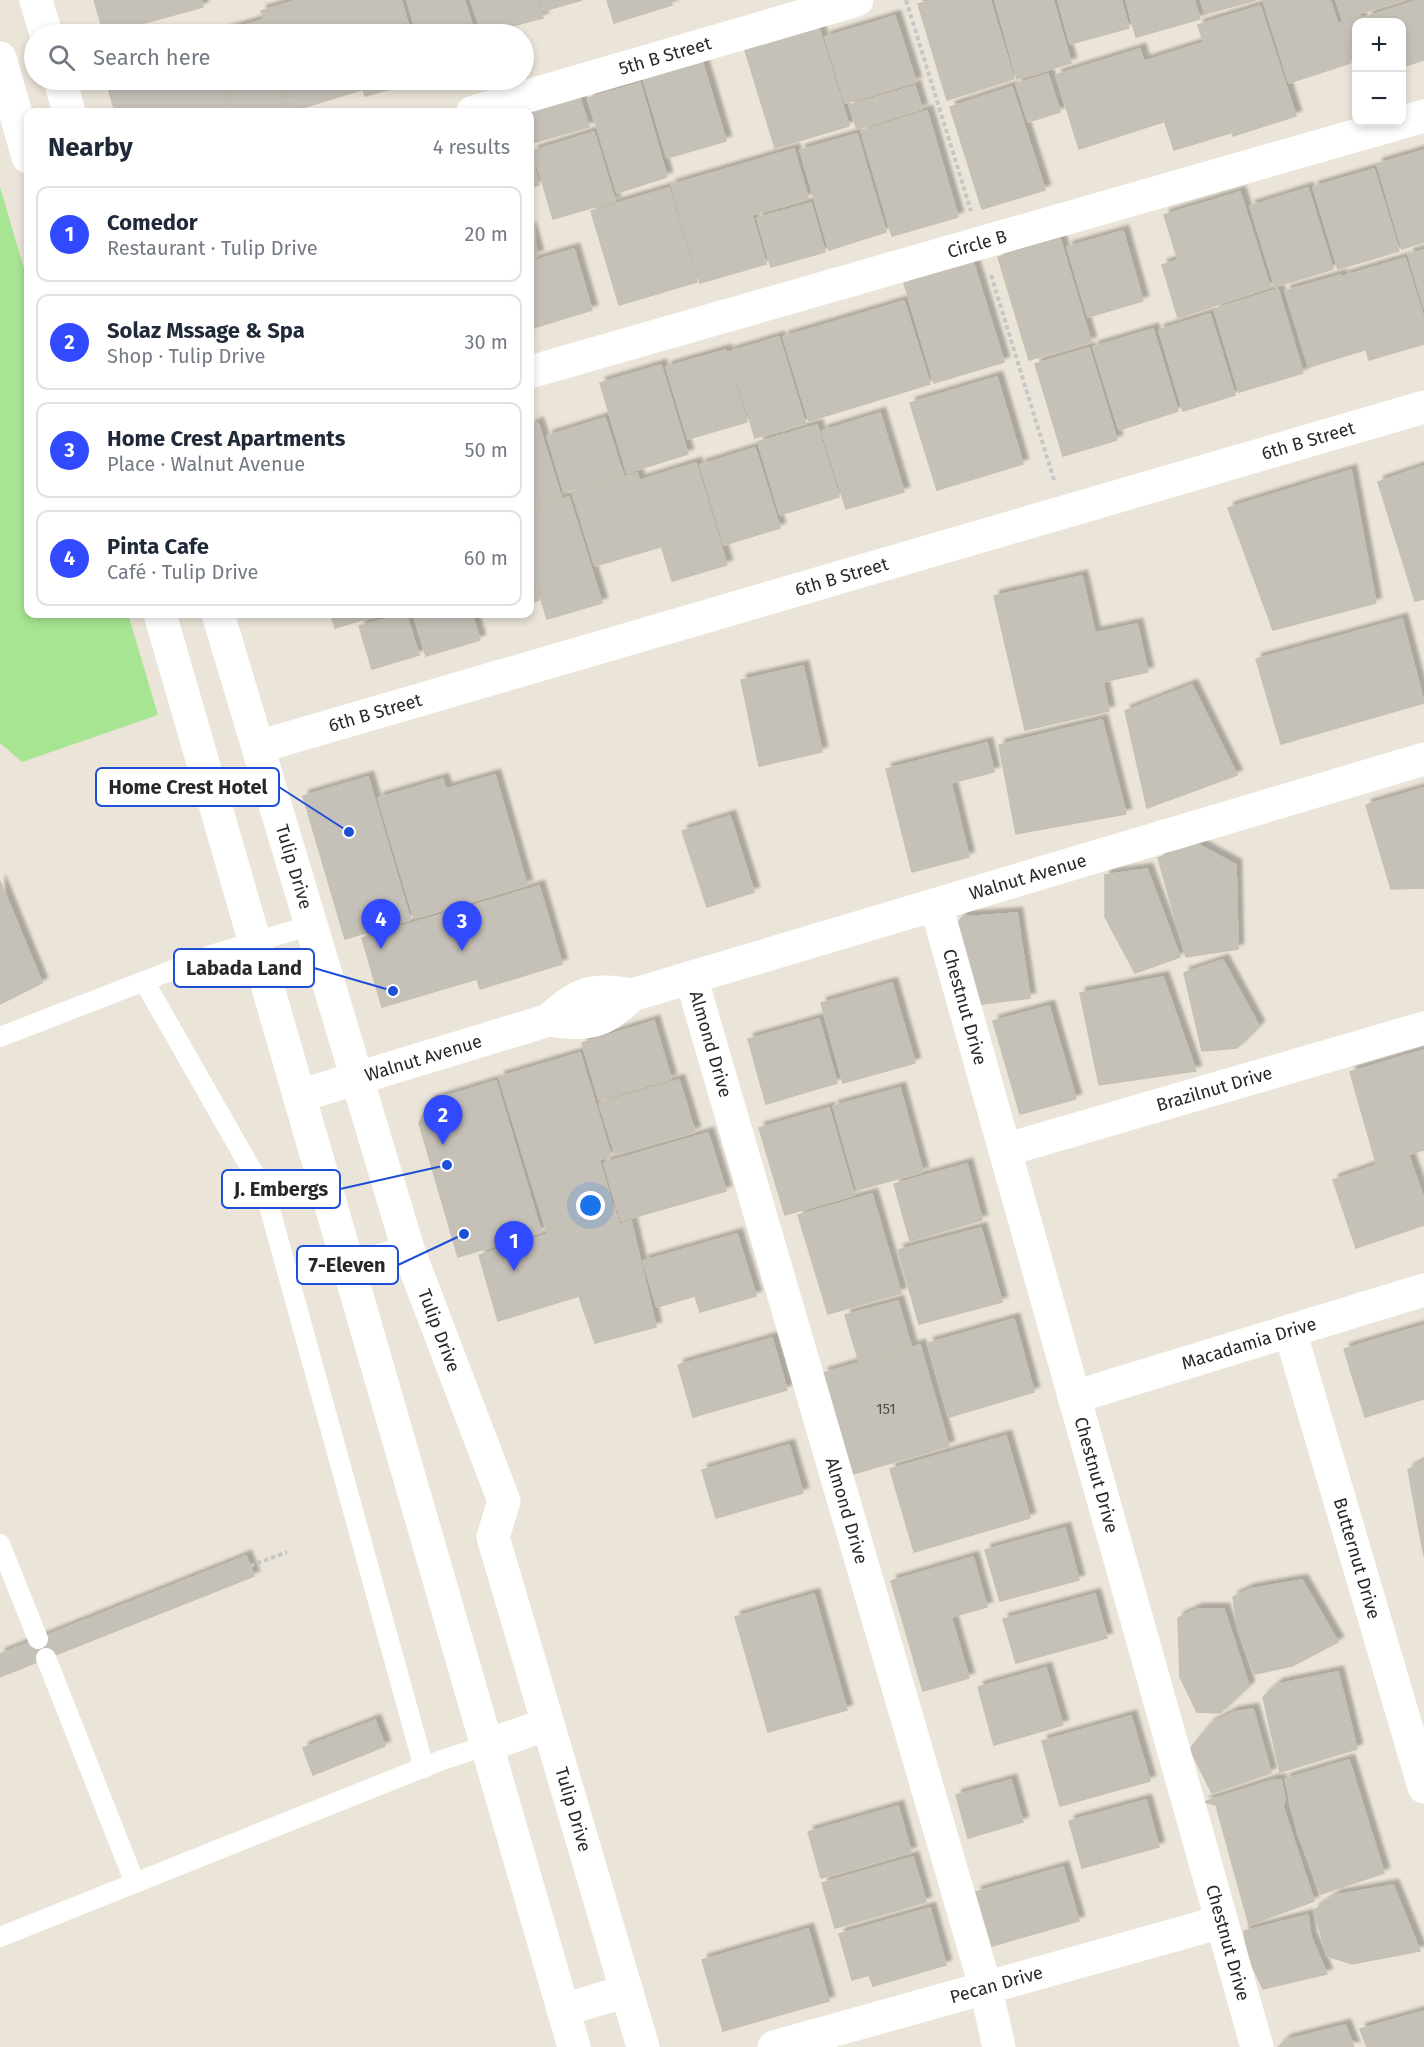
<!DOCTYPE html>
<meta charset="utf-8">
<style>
body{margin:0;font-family:"Fira Sans",sans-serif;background:#f2f2f3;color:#1f2937}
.controls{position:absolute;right:18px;top:18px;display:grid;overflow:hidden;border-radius:12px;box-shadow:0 3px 9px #0003}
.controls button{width:54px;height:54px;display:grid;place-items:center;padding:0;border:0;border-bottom:2px solid #e0e1e3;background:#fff;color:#1f2937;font:30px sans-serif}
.you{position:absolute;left:591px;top:1206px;width:21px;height:21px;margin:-15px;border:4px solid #fff;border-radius:50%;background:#1a73e8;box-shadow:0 0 0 9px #1a73e833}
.badge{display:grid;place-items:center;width:39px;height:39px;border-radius:50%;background:#3149ff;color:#fff;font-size:20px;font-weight:700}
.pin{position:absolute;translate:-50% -50px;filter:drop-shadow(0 2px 3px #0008)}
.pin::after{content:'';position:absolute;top:32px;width:21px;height:18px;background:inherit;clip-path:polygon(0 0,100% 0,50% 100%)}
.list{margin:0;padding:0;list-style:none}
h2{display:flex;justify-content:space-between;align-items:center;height:78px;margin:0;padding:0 24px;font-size:26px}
h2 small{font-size:20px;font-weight:400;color:#747a83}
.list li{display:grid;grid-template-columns:39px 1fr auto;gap:18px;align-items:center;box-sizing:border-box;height:96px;margin:0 12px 12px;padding:0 12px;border:2px solid #e0e1e3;border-radius:12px}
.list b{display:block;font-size:22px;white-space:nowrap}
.list p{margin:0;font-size:20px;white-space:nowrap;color:#747a83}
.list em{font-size:20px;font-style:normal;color:#747a83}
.icon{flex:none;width:33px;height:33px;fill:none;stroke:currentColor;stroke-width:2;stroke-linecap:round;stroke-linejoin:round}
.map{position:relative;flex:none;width:1424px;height:2047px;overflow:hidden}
.search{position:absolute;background:#fff;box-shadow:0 3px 9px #0003;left:24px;top:24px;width:510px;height:66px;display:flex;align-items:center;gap:15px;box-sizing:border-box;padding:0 21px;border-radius:33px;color:#747a83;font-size:22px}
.panel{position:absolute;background:#fff;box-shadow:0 3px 9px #0003;left:24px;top:108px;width:510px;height:510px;border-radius:12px}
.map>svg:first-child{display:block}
</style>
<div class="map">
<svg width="1424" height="2047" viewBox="0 0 1424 2047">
<defs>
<filter id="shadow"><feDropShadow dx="5.5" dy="-5.5" stdDeviation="1.5" flood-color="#0004"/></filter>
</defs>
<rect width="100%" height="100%" fill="#ebe4d8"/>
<polygon fill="#a8e592" points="0,187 28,282 28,614 128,614 158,715 22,762 0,743"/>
<g fill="#c6c1b8" stroke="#c6c0b2" stroke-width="1.5" filter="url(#shadow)">
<polygon points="94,0 201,0 203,7 104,34"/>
<polygon points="297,0 334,0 344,34 269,34 261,11"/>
<polygon points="335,0 401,0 411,34 346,34"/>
<polygon points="407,0 464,0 475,34 417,34"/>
<polygon points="471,0 537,0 543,18 482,34"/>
<polygon points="540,0 582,0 543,11"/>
<polygon points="607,0 671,0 672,5 614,23"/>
<polygon points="933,0 990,0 1014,79 947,100 918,4"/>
<polygon points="995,0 1053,0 1071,63 1017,79"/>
<polygon points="1058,0 1121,0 1129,28 1070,44"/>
<polygon points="1126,0 1194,0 1200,19 1136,37"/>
<polygon points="1201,0 1256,0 1205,14"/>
<polygon points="1263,0 1330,0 1350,63 1289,83"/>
<polygon points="1336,0 1403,0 1342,19"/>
<polygon points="1419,0 1424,0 1424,60 1402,67 1402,22 1368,22 1366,17"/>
<polygon points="1260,6 1296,116 1233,136 1198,25"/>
<polygon points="895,16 916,82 845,103 825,37"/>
<polygon points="1360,16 1362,22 1356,22 1356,73 1339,23"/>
<polygon points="262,20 266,34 215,34"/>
<polygon points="818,25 849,126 775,148 744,47"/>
<polygon points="1202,43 1230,133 1174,150 1145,61"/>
<polygon points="1140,49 1163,122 1079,149 1056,75"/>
<polygon points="702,61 726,141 667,158 643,78"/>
<polygon points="1048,74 1060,112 1028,122 1016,84"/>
<polygon points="106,80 221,80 230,112 115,112"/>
<polygon points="223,80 280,80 290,112 233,112"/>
<polygon points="283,80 358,80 361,90 292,111"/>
<polygon points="360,80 422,80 365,96"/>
<polygon points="640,83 667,177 617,193 588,98"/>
<polygon points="915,86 922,109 857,129 849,105"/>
<polygon points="1012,87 1045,190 982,209 950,107"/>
<polygon points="579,96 589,127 532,143 530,112"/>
<polygon points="927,111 958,217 892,236 861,131"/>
<polygon points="594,132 615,201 553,219 533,151"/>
<polygon points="857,134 886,232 829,250 800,150"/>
<polygon points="794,149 808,198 752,215 766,264 700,283 671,185"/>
<polygon points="1424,150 1424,242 1402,249 1377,164"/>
<polygon points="530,154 539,185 530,188"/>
<polygon points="1374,169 1399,251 1338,269 1313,187"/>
<polygon points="669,188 697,282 619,305 591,211"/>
<polygon points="1308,188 1333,269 1275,287 1250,206"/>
<polygon points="1240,192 1270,287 1178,318 1162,265 1178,260 1164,215"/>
<polygon points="811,203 825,252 771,267 757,218"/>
<polygon points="530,227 538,255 530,258"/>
<polygon points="1123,231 1143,301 1088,317 1067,247"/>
<polygon points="1060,239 1091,342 1029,360 998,257"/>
<polygon points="574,249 592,310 530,329 530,262"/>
<polygon points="1424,250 1424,308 1408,254"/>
<polygon points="1405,258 1424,319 1424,344 1369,360 1344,276"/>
<polygon points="973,262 1004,362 934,383 904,283"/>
<polygon points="1341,275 1364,350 1309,367 1285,291"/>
<polygon points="1278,289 1303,373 1239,392 1214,309"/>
<polygon points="904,301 930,384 809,421 783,337"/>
<polygon points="1210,314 1235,395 1183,411 1159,330"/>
<polygon points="1153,329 1178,411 1119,430 1093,347"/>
<polygon points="779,337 805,423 755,438 729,352"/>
<polygon points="1089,348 1117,440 1063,456 1035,364"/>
<polygon points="726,350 747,422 688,439 666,367"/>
<polygon points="661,365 688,454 627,473 600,383"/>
<polygon points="997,377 1023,464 937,490 910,403"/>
<polygon points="880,413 904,492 846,509 822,431"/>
<polygon points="605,418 623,475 564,492 547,436"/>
<polygon points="538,423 561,497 530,507 530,426"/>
<polygon points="817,425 839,497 780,515 758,442"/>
<polygon points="755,448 780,528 724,545 700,465"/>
<polygon points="696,463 727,565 672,581 641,480"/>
<polygon points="1424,466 1424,599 1415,601 1378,482"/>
<polygon points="1351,470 1376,603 1273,630 1228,508"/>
<polygon points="637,473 660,547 595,566 572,492"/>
<polygon points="569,497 602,603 547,619 530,563 530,509"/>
<polygon points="530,569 539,600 530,603"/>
<polygon points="1082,576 1095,633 1137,624 1148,672 1103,682 1109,711 1025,730 994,596"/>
<polygon points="331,614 382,614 335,628"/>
<polygon points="406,614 419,655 372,669 359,626"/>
<polygon points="419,614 472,614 480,640 426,656 414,615"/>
<polygon points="1402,619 1424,703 1281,744 1256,659"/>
<polygon points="803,666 822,752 759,766 741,680"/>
<polygon points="1192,685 1237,775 1147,808 1125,711"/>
<polygon points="1102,720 1126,814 1016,834 999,745"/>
<polygon points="987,743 994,772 951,783 969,857 912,872 886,769"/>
<polygon points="495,775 527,885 414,918 378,798 443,779 446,789"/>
<polygon points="368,777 410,919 345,939 303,796"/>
<polygon points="1424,788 1424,888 1391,889 1366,805"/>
<polygon points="730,816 754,892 707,907 682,831"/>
<polygon points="1197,844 1236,865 1238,949 1186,957 1158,858"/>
<polygon points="1147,869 1180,957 1135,973 1105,917 1105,875"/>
<polygon points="0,881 42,983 0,1004"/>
<polygon points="539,886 562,964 480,989 477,979 382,1007 362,938"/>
<polygon points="1017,913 1030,998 975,1005 952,932 962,917"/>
<polygon points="1223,960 1259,1026 1237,1048 1202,1051 1184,973"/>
<polygon points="1163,977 1196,1071 1099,1085 1080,993"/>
<polygon points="892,983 915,1063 843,1083 821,1003"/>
<polygon points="1049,1006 1076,1099 1020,1114 993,1021"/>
<polygon points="819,1019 837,1083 766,1104 748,1039"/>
<polygon points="654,1021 671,1079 599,1100 582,1043"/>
<polygon points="1424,1050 1424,1150 1376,1163 1350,1072"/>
<polygon points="580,1053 611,1156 599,1160 615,1212 547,1232 499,1077"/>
<polygon points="679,1080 695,1132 615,1154 599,1103"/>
<polygon points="496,1081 541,1232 458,1257 419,1123 430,1101"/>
<polygon points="900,1088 923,1172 857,1190 833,1106"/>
<polygon points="829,1108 854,1195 785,1215 759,1128"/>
<polygon points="708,1133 726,1191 621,1221 604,1163"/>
<polygon points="1408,1154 1424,1199 1424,1225 1356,1248 1333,1180"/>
<polygon points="967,1164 982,1220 910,1241 894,1184"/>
<polygon points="872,1194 901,1293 828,1314 798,1215"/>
<polygon points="616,1214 619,1225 631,1221 656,1327 595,1343 579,1296 498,1321 479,1255"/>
<polygon points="981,1228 1002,1302 919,1324 898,1250"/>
<polygon points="737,1234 756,1296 700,1312 695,1296 657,1307 643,1261"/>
<polygon points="898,1301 911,1346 859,1362 845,1315"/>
<polygon points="1014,1319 1034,1392 949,1417 928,1343"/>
<polygon points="1424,1325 1424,1399 1365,1417 1344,1349"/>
<polygon points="772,1338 787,1390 693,1417 678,1365"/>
<polygon points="920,1345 949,1446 853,1474 823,1373"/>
<polygon points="1006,1436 1030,1518 914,1552 890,1469"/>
<polygon points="789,1445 803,1493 716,1518 702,1470"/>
<polygon points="1424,1461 1424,1556 1408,1470"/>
<polygon points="1065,1528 1079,1580 1000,1601 985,1550"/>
<polygon points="246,1556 254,1576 0,1677 0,1654"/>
<polygon points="973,1557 987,1607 951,1617 969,1678 923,1691 891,1581"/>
<polygon points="1302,1580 1338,1642 1292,1666 1255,1674 1238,1630 1233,1597 1250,1589"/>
<polygon points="814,1594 847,1710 768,1732 735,1617"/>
<polygon points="1095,1594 1107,1638 1016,1663 1003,1619"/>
<polygon points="1197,1609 1224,1609 1249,1686 1220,1713 1197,1712 1180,1677 1178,1618"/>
<polygon points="1046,1668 1063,1725 994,1745 978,1687"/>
<polygon points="1338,1672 1357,1749 1280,1772 1263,1697 1278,1684"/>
<polygon points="1253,1709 1271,1773 1212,1793 1190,1749 1210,1724 1234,1712"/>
<polygon points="1131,1716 1150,1781 1060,1806 1042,1741"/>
<polygon points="375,1720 385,1746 313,1775 303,1748"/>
<polygon points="1349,1760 1384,1873 1321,1894 1298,1834 1285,1779"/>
<polygon points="1011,1780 1023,1822 968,1838 956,1795"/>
<polygon points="1273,1780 1281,1780 1285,1798 1283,1807 1314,1901 1249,1925 1216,1805 1204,1802"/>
<polygon points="1146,1800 1159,1847 1082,1868 1069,1821"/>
<polygon points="898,1806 911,1852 821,1878 808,1832"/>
<polygon points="913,1857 926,1902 835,1928 822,1883"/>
<polygon points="1063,1867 1079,1921 992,1946 976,1892"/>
<polygon points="1393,1885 1420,1951 1352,1964 1327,1956 1314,1910 1336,1895"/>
<polygon points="930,1908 946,1965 873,1986 869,1975 852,1980 839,1934"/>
<polygon points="1308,1915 1311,1937 1327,1974 1263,1989 1247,1955 1244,1931"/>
<polygon points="808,1929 829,2001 723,2031 702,1960"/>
<polygon points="1424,2011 1424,2047 1367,2047 1360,2029"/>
<polygon points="1345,2025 1354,2047 1278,2047 1286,2040"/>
</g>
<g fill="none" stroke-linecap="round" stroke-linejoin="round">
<g stroke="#c7c7c7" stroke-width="4" stroke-dasharray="4.5 3" stroke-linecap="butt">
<polyline points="906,0 971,211"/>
<polyline points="991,275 1054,480"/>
<polyline points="250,1566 287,1552"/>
</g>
<g stroke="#fff" stroke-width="20">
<polyline points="144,981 266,1195 424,1768"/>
<polyline points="0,1037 214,954 312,925"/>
<polyline points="0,1544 38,1639"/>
<polyline points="46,1658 135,1883"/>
<polyline points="0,1937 442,1760 485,1746"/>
</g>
<g stroke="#fff" stroke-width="33">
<path id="s1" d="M473,112l384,-112"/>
<path id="s2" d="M530,372l894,-256"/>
<path id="s3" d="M258,747l1166,-340"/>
<path id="s4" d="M936,905l321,1142"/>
<path id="s5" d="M691,977l295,1012 13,58"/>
<path d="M549,1020c41,6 53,3 83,-25"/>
<path id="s6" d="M299,1096l250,-76c31,-28 42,-32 83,-25l792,-236"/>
<path id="s7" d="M1005,1150l419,-122"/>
<path id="s8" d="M1290,1331l134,456"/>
<path id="s9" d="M1074,1397l350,-107"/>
<path id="s10" d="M774,2047l447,-125"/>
</g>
<g stroke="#fff" stroke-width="33">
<polyline points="36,0 46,34"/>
<polyline points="0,58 28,157"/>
<polyline points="60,80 69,112"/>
<polyline points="160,614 574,2047"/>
<path id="s11" d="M218,614l191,638 95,249 -11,36 150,510"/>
<polyline points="350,1269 409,1252"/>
<polyline points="485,1746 548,1724"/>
<polyline points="563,2010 627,1991"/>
</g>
</g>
<g text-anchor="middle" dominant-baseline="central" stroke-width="4.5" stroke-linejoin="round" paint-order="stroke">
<g font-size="15" fill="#504e4c">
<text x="886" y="1409">151</text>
</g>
<g font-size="18" fill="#282828" stroke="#fff">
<text stroke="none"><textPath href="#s1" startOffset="200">5th B Street</textPath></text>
<text stroke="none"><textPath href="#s2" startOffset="465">Circle B</textPath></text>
<text stroke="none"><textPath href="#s3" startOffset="1094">6th B Street</textPath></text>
<text stroke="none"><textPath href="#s3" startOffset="608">6th B Street</textPath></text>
<text stroke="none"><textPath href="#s3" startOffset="122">6th B Street</textPath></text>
<text stroke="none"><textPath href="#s11" startOffset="264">Tulip Drive</textPath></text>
<text stroke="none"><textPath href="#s6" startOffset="766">Walnut Avenue</textPath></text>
<text stroke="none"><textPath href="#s4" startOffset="106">Chestnut Drive</textPath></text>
<text stroke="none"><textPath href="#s5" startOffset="70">Almond Drive</textPath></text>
<text stroke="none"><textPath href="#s6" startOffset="130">Walnut Avenue</textPath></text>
<text stroke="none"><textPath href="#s7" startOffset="218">Brazilnut Drive</textPath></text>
<text stroke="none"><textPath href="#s11" startOffset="750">Tulip Drive</textPath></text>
<text stroke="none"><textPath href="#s9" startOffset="183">Macadamia Drive</textPath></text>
<text stroke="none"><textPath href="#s4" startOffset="592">Chestnut Drive</textPath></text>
<text stroke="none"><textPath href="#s5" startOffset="556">Almond Drive</textPath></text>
<text stroke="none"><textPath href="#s8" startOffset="237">Butternut Drive</textPath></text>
<text stroke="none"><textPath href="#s11" startOffset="1254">Tulip Drive</textPath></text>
<text stroke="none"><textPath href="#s4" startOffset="1078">Chestnut Drive</textPath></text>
<text stroke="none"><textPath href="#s10" startOffset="231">Pecan Drive</textPath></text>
</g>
</g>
<path fill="none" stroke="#1d4ed8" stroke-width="2" d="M349 832L279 787M393 991L314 968M447 1165L340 1189M464 1234L398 1265"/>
<g fill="#1d4ed8" stroke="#fff" stroke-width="2">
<circle cx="349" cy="832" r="6"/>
<circle cx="393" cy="991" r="6"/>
<circle cx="447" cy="1165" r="6"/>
<circle cx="464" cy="1234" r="6"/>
</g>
<g fill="#fff" stroke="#1d4ed8" stroke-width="2">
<rect x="96" y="768" width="183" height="38" rx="6"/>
<rect x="174" y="949" width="140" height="38" rx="6"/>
<rect x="222" y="1170" width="118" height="38" rx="6"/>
<rect x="297" y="1246" width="101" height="38" rx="6"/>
</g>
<g font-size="20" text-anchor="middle" font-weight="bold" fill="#282828">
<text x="188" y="794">Home Crest Hotel</text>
<text x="244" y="975">Labada Land</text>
<text x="281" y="1196">J. Embergs</text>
<text x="347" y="1272">7-Eleven</text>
</g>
</svg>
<div class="controls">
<button>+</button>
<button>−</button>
</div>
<div class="you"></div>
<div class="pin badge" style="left:514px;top:1271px">1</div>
<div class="pin badge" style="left:443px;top:1145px">2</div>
<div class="pin badge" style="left:462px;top:951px">3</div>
<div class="pin badge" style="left:381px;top:949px">4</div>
<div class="search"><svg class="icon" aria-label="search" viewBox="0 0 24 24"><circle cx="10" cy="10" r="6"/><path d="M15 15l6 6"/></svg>Search here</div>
<section class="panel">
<h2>Nearby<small>4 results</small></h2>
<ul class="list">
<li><span class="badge">1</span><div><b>Comedor</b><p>Restaurant · Tulip Drive</p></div><em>20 m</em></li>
<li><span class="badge">2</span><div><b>Solaz Mssage &amp; Spa</b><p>Shop · Tulip Drive</p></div><em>30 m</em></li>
<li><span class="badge">3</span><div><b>Home Crest Apartments</b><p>Place · Walnut Avenue</p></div><em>50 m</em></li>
<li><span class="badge">4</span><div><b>Pinta Cafe</b><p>Café · Tulip Drive</p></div><em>60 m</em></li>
</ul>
</section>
</div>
